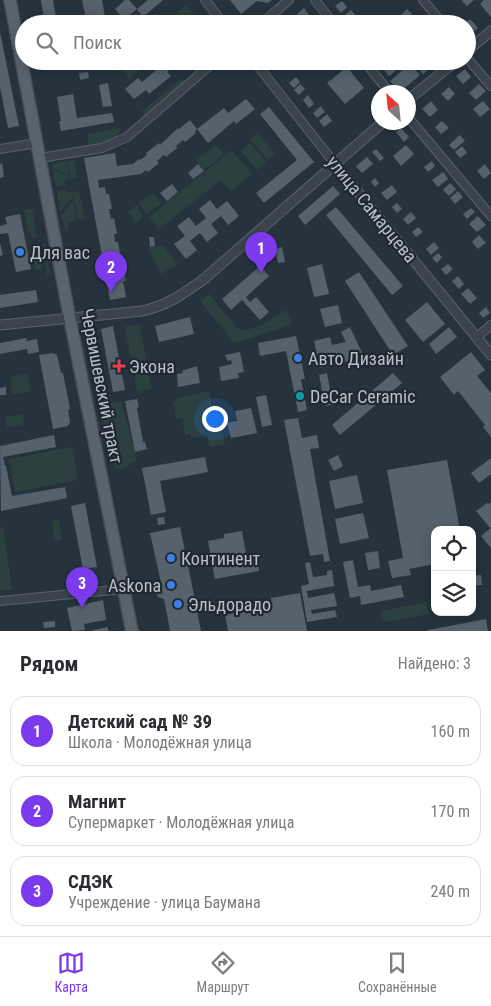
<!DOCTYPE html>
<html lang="ru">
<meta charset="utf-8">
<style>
body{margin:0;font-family:"Roboto Condensed",sans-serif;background:#f7f7f7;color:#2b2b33}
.controls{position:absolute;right:15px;bottom:15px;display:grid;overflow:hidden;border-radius:10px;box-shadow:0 2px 12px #0003}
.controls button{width:45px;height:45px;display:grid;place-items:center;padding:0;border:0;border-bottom:1px solid #e1e1e2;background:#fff;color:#2b2b33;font:25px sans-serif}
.compass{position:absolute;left:371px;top:85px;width:45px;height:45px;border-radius:50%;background:#fff;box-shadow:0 2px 12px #0003;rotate:333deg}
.you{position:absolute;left:214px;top:418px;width:18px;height:18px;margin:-12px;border:4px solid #fff;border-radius:50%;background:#1a73e8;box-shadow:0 0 0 8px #1a73e833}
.badge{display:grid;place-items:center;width:32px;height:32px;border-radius:50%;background:#7c3aed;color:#fff;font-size:16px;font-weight:700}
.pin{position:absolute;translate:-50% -41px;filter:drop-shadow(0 1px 2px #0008)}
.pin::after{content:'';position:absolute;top:26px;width:18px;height:15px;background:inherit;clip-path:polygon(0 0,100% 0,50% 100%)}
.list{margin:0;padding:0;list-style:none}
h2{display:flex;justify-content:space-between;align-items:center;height:65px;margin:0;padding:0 20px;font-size:21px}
h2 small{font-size:16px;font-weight:400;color:#7c7c81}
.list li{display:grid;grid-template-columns:32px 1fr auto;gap:15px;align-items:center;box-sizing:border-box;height:70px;margin:0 10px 10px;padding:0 10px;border:1px solid #e1e1e2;border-radius:15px}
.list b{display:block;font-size:19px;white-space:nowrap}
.list p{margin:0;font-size:16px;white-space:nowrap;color:#7c7c81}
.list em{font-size:16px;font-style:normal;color:#7c7c81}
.icon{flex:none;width:28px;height:28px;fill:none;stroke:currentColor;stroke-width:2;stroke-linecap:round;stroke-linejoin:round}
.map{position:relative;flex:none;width:491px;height:631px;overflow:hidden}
.search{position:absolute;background:#fff;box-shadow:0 2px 12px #0003;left:15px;right:15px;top:15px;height:55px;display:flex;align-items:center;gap:12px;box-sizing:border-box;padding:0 18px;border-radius:28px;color:#7c7c81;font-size:19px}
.sheet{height:305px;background:#fff}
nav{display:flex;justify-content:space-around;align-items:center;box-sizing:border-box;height:70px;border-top:1px solid #e1e1e2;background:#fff;font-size:14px;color:#7c7c81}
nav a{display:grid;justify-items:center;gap:2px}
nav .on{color:#7c3aed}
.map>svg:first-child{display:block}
</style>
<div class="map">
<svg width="491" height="631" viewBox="0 0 491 631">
<rect width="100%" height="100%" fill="#27333c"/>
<g fill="#2c413f">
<polygon points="186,5 203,24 165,24"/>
<polygon points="121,61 150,61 129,79 117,65"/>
<polygon points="183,78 184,83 145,116 142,111"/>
<path d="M120,128c-2,16 -18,16 -31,18l-2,-12z"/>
<polygon points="257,133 275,153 268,160 250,139"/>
<polygon points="250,143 266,162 257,170 241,151"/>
<polygon points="216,145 224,154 204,170 196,160"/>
<polygon points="232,150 252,174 231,191 221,180 159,229 149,217"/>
<polygon points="74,160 77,178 71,179 67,161"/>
<polygon points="66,161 69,175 53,168 52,164"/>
<polygon points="53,169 69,177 69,179 64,180 65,186 56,187"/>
<polygon points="66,190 66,193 72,192 73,197 60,213 57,191"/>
<polygon points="79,191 85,219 78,220 73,192"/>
<polygon points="153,193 161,204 146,215 139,203"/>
<polygon points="73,200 76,221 68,222 68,229 66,230 61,216"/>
<polygon points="137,205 143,217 136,223 128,212"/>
<polygon points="32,209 37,237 32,238 31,232 28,232 24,210"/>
<polygon points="45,242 50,274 47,275 42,243"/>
<polygon points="32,243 38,243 42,269 35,270 31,250 33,250"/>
<polygon points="163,245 178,264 161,274 148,248"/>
<path d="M209,294l29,35c16,4 34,-11 48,-19l6,13 -13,6 -45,14 -34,-42z"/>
<polygon points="140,324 151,389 137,392 125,327"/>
<polygon points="28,374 31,391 12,394 10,377"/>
<polygon points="209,391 216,426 221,426 225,444 210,447 207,435 191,438 190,434 185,435 182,418 176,419 173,402 177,401 177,398"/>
<polygon points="121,401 137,460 123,469 117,469 111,460 100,405"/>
<polygon points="23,414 24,424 7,427 5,417"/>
<polygon points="72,447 78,480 15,492 9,459"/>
<polygon points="59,520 62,540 55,541 52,521"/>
<polygon points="0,527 3,527 12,590 0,591"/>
<polygon points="427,602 429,614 383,622 381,611"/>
</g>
<g fill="#55616b">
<polygon points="41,0 53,0 57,24 45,24"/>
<polygon points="82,0 102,0 106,22 87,24"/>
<polygon points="125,0 129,0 137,9 124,20 115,9"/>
<polygon points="148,0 163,0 143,17 137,9"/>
<polygon points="230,0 272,0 268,3 257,1 241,14"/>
<polygon points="463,0 474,0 467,6 462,1"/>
<polygon points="484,0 491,0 491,17 480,4"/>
<polygon points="342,1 347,7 341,13 335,6"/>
<polygon points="304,8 309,15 302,20 297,14"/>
<polygon points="407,9 412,14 406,20 401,15"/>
<polygon points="351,10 356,16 349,22 344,16"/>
<polygon points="136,14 144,24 125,24"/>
<polygon points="419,15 425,23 424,24 414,24 412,21"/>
<polygon points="390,16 393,20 387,24 384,21"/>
<polygon points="470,19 478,28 467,37 467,24 464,24"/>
<polygon points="0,32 19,126 8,128 0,87"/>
<polygon points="158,61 180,61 167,72 171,76 149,94 146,90 134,99 125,89 138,78 142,82 160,67 157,62"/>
<polygon points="412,61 419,61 427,71 423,74"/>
<polygon points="424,61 439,61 430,68"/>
<polygon points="393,63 398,69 389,76 384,70"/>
<polygon points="410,64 420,75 400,92 390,81"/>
<polygon points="347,67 364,88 345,104 327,83"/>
<polygon points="465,69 471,77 463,84 456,76"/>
<polygon points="88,72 89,78 80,80 79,73"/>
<polygon points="296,77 300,82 294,88 289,83"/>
<polygon points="108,83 112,106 103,107 99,85"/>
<polygon points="300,84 305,89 299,95 294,90"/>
<polygon points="479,84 486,91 476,100 469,93"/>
<polygon points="449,87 455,94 448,101 441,94"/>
<polygon points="73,94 77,118 112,113 114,122 61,131 59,121 61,121 57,97"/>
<polygon points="308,95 314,104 309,108 303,100"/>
<polygon points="246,99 255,109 236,124 234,121 208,143 197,129 224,108 228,113"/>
<polygon points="431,101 438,110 430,117 422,109"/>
<polygon points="483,101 490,109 480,117 473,109"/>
<polygon points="321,106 325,112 317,118 313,113"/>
<polygon points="269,107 314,162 264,203 256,193 297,160 260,114"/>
<polygon points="327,114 332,121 324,127 319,121"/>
<polygon points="190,120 197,129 195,131 196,133 185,142 183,140 176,146 177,148 166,157 164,155 157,161 159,163 148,172 146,170 141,174 98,180 99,188 105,187 106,194 109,194 112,209 109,209 111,219 114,218 117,234 114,234 115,242 118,242 121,258 118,258 120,266 123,266 126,281 123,281 126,297 110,300 84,158 115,153 117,166 133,164 139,159 140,160 147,155 146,153 159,143 160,145 178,128 179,129"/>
<polygon points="442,121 449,128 441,134 435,127"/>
<polygon points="401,128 409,137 404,142 396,132"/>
<polygon points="460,135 465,141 454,150 449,145"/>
<polygon points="406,145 414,154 401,166 393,156"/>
<polygon points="462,146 467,153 460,158 455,152"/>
<polygon points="376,149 384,158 380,161 372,152"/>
<polygon points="367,157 373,164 362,173 356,166"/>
<polygon points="432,161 435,166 428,172 424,167"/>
<polygon points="2,163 4,177 0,178 0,164"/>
<polygon points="198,164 204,171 193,179 188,173"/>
<polygon points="485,164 491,173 484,179 477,171"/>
<polygon points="443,172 448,179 438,187 432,180"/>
<polygon points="375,178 379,183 375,187 371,182"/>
<polygon points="450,183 456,189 449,196 443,190"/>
<polygon points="172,184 178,192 167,201 160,193"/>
<polygon points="392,185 397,192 387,200 381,193"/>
<polygon points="333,186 340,194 305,225 298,216"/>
<polygon points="458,191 463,197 455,204 450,198"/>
<polygon points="210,200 217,209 227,201 239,216 228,225 221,216 211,224 218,233 207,242 200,233 190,241 197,250 186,259 174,244 185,236 177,226 189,217 196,226 206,218 199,209"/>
<polygon points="397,203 402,209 397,213 392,207"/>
<polygon points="336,207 403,286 392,295 326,215"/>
<polygon points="471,208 475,212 467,219 463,214"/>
<polygon points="411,212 416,218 408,225 403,219"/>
<polygon points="20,214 31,269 16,272 8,233 0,234 0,226 7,224 5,217"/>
<polygon points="478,216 486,225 477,232 469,224"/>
<polygon points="418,227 423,232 416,237 412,232"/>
<polygon points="479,235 486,243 478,249 472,242"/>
<polygon points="149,237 154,237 155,246 150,247"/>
<polygon points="434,242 439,248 431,255 426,249"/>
<polygon points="0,243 3,255 0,256"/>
<polygon points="282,247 285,262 278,263 275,249"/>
<polygon points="438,253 442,257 437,263 432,258"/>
<polygon points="322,264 329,294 314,297 307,268"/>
<polygon points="448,264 453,269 446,275 441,269"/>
<polygon points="260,266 269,276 246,297 250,302 256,297 269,312 260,320 242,300 231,310 222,299"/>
<polygon points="359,272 408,346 393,355 345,281"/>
<polygon points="458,276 464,284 459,289 452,281"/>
<polygon points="468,288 477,298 470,304 461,294"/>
<polygon points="36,290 38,302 0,308 0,295"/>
<polygon points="427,302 445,324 423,342 405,320"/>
<polygon points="338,305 342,323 325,327 320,309"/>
<polygon points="486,307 490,313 483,318 479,313"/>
<polygon points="190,317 194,334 159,342 155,326"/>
<polygon points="113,326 125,390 113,392 101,329"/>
<polygon points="350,327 365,359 355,364 349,354 350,361 320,368 314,341 330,337 332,345 346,342 341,332"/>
<polygon points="449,327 457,337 436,354 429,344"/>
<polygon points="296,336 305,379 301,379 307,410 298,412 286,351 260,356 258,343"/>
<polygon points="26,338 27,341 37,339 39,352 28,354 27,349 0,354 0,343"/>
<polygon points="240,352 244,372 238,373 239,378 221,381 219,367 232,364 231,360 228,361 225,355"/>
<polygon points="471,352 485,370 477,376 491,393 491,437 483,427 485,425 458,391 454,395 440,377"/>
<polygon points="53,353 57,355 61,373 63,373 70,409 68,410 70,422 68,426 53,429 39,355"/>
<polygon points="197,366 200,383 178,387 177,374 183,373 182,371"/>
<polygon points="327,373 333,405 325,406 319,375"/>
<polygon points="393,373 402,383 340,435 332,425"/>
<polygon points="6,387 6,395 0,395 0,388"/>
<polygon points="266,395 272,425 262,427 256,397"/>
<polygon points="137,399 139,407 137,408 143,442 145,442 147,449 135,452 125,401"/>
<polygon points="251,408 257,433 231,438 227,423 237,421 235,411"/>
<polygon points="298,418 302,438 317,435 319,448 310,449 330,561 324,562 323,554 310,556 284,420"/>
<polygon points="54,435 56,447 3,457 5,466 6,466 12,496 65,487 67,498 1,511 0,446"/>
<polygon points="338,455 343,466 334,471 328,460"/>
<polygon points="205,457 208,472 160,481 166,512 151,515 142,468"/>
<polygon points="491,458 491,474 479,483 471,473"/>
<polygon points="447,460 460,530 435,530 435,564 409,569 411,575 392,578 388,561 403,558 387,470"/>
<polygon points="357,475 363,503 335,509 329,481"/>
<polygon points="491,502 491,527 490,528 476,511 487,503 489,504"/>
<polygon points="85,503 97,567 83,569 71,506"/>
<polygon points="363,513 369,538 340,544 335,519"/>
<polygon points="164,517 165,524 158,525 157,518"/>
<polygon points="180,527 192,585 201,631 170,631 164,599 158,597 157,594 159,589 162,587 150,533"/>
<polygon points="491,528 491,548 481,536"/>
<polygon points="242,531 247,560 257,558 259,571 215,579 208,541 224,538 224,534"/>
<polygon points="378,551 380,568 368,570 365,553"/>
<polygon points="353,560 358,587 370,585 371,591 401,585 404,597 361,605 360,596 350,598 343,562"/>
<polygon points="310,562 313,577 327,575 327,571 332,570 334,586 307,591 308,598 334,593 337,606 311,610 312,614 335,610 337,617 307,622 301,586 309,584 305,563"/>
<polygon points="481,575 482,585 472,586 472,576"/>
<polygon points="300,593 307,631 228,631 225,615 272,606 271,598"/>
<polygon points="103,600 106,620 84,624 85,630 72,631 67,608"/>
<polygon points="486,619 488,631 428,631 428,630"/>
<polygon points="55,621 55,627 44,628 43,622"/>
<polygon points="108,627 108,631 93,631 93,630"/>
</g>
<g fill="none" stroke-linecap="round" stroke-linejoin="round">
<g stroke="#59626a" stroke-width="10">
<g id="minor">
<polyline points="205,0 224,24"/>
<polyline points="315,0 334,24"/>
<polyline points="423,0 443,24"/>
<polyline points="261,24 289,0"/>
<polyline points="467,58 491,86"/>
<polyline points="254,61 335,164"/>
<polyline points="364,61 389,92"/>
<polyline points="408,117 491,216"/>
<polyline points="0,149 37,143"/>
<polyline points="40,158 102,148 127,137 215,61"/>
<polyline points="477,337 491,325"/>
<polyline points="0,601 124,589"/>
</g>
</g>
<g stroke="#59626a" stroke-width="11">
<g id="tertiary">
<polyline points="467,51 491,31"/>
<polyline points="408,100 456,61"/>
<polyline points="335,164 491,355"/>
<path d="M0,325l142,-14c25,-5 42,-18 62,-32l179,-157"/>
</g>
</g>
<g stroke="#475058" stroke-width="14">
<polyline id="primary" points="10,0 67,304 132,631"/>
</g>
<use href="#minor" stroke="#3b444c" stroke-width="8"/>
<use href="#tertiary" stroke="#3b444c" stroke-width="9"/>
<use href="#primary" stroke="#59636c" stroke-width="11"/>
</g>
<g fill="#3f7fe0" stroke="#202931" stroke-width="2">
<circle cx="20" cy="252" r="5"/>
<circle cx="298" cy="358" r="5"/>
<circle cx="171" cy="558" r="5"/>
<circle cx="171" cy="585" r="5"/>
<circle cx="178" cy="604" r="5"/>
</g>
<path fill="#e0444e" stroke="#202931" stroke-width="2" d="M116.5 358.5h5v5h5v5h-5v5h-5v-5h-5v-5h5z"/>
<circle fill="#0f9aa8" stroke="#202931" stroke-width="2" cx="300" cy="396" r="5"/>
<g text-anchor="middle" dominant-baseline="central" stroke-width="4.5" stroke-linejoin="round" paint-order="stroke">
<g font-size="18" fill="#b7bfc7" stroke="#202931">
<text transform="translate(372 209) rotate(51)">улица Самарцева</text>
<text transform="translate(102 386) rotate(79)">Червишевский тракт</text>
</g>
<g font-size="18" fill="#b7bfc7" stroke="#202931" text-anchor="start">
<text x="30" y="252">Для вас</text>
<text x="308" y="358">Авто Дизайн</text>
<text x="129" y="366">Экона</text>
<text x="310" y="396">DeCar Ceramic</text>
<text x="181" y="558">Континент</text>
<text x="161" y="585" text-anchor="end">Askona</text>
<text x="188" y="604">Эльдорадо</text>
</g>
</g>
</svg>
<div class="controls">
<button><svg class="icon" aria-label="locate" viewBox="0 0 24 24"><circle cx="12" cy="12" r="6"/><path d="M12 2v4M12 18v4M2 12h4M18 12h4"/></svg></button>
<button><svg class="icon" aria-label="layers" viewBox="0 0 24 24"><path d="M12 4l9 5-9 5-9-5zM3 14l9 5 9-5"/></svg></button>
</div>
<svg class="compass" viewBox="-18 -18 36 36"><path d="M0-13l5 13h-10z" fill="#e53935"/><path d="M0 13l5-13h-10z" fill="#7c7c81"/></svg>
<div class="you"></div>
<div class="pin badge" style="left:261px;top:273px">1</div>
<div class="pin badge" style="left:111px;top:292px">2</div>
<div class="pin badge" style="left:82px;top:608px">3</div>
<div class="search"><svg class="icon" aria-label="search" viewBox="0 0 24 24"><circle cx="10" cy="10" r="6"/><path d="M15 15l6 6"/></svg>Поиск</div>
</div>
<section class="sheet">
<h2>Рядом<small>Найдено: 3</small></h2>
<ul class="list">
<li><span class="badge">1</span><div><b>Детский сад № 39</b><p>Школа · Молодёжная улица</p></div><em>160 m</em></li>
<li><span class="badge">2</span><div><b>Магнит</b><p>Супермаркет · Молодёжная улица</p></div><em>170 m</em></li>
<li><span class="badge">3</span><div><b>СДЭК</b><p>Учреждение · улица Баумана</p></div><em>240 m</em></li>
</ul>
</section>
<nav>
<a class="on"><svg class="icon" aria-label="map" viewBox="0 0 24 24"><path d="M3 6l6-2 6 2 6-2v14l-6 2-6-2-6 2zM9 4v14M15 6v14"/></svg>Карта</a>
<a><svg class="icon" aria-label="directions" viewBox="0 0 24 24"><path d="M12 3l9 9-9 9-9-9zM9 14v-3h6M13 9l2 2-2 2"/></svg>Маршрут</a>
<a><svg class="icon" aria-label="saved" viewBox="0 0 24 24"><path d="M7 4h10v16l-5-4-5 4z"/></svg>Сохранённые</a>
</nav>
